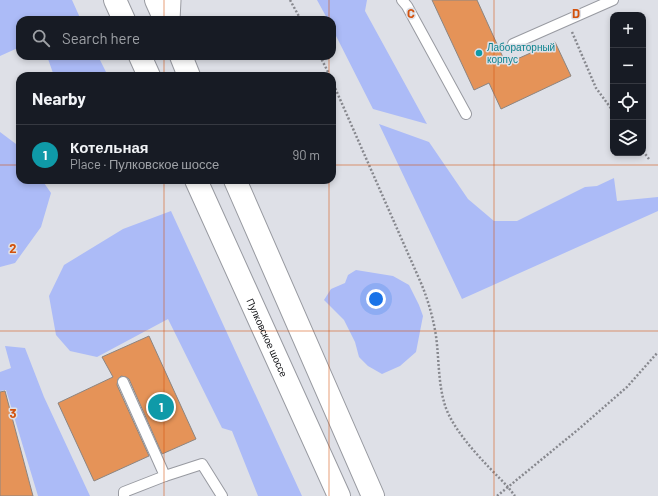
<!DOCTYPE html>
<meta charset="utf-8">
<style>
body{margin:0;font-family:Barlow,sans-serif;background:#242831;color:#f1f3f6}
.controls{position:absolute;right:12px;top:12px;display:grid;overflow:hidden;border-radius:8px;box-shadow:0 2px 6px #0003}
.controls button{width:36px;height:36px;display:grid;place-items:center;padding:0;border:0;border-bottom:1px solid #363941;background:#171b24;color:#f1f3f6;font:20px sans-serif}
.you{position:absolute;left:376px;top:299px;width:14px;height:14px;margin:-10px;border:3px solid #fff;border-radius:50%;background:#1a73e8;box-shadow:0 0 0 6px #1a73e833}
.badge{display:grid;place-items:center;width:26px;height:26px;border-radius:50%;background:#b45309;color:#fff;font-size:13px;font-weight:700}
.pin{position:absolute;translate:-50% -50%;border:2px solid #fff;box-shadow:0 1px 4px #0006}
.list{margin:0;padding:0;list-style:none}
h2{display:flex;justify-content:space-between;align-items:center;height:52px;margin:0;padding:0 16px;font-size:17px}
h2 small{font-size:13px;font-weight:400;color:#9ea1a6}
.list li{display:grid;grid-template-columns:26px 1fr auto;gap:12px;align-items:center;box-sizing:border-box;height:60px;padding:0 16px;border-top:1px solid #363941}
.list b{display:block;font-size:15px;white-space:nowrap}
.list p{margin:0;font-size:13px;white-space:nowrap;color:#9ea1a6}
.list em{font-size:13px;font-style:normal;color:#9ea1a6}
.icon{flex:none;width:22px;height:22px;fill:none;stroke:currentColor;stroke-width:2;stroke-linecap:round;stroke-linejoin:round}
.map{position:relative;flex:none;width:658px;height:496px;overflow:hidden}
.search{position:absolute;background:#171b24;box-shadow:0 2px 6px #0003;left:16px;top:16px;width:320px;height:44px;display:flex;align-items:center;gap:10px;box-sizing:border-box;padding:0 14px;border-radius:12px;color:#9ea1a6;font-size:15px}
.panel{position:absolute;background:#171b24;box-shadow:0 2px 6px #0003;left:16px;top:72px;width:320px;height:112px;border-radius:12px}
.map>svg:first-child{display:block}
</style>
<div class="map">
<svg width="658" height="496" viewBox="0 0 658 496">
<rect width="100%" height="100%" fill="#dee0e7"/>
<g fill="#acbbf7">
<polygon points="0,0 72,0 81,20 20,20 20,47 0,56"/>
<polygon points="317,0 367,0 365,11 427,124 373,109 332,28 332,20 328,20"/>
<polygon points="47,56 98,56 108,76 54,76"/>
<polygon points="379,124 429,142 468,199 494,221 517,221 585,187 597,186 614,178 617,201 658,197 658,211 462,299"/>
<polygon points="0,132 20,147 20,180 42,180 51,193 41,227 15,263 0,267"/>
<polygon points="171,211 302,496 258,496 232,431 222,428 168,319 97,357 70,351 56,335 49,296 64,265 123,229"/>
<polygon points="356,270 393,276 409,285 419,305 423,316 416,352 400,366 382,374 368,366 359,357 355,342 344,320 324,300 331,289 345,283 348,275"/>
<polygon points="5,346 25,348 44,397 90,496 38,496 6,390 0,391 0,372 11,368"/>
</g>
<g fill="#e59358" stroke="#8c8581">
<polygon points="432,0 477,0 506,64 555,42 571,76 501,109 489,83 474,90"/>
<polygon points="149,336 196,439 162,454 129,379 126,377 121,376 118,379 117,385 149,456 94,481 58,403 113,377 102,357"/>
<polygon points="5,391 33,496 0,496 0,392"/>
</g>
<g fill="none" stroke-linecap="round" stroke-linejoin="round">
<g stroke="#989aa1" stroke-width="12">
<g id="service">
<polyline points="402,0 407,6 466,114"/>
<polyline points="513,44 613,0"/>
<polyline points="123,382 165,476 124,492 124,496"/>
<polyline points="165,476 202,464 222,496"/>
</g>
</g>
<g stroke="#989aa1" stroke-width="21">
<polyline id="minor" points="170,20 171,0"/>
</g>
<g stroke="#989aa1" stroke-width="24">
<g id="trunk">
<polyline points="115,0 124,20"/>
<polyline points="156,0 165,20"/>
<polyline points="140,56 149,76"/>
<polyline points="181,56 189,76"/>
<path id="s1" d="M196,180l143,316"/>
<polyline points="235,180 373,496"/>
</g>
</g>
<g stroke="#87888e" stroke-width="2.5" stroke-dasharray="2 2" stroke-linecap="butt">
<polyline points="290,0 301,20"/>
<polyline points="572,32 596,88 613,111"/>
<polyline points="320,56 330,76"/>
<path d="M332,81l89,202c7,17 12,34 15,53 3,22 2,44 8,66 8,30 43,63 64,85l72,-59 47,-41 31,-35"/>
<polyline points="643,151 649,159"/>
<polyline points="497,496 508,487 515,496"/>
</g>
<use href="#service" stroke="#fff" stroke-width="10"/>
<use href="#minor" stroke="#fff" stroke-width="19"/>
<use href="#trunk" stroke="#fff" stroke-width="22"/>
</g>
<path fill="none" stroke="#d3520d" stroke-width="1" stroke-opacity="0.55" d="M164,0v20M329,0v20M494,0v496M164,56v20M329,56v20M0,165h20M332,165h326M164,180v316M329,180v316M0,331h658"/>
<circle fill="#0f9aa8" stroke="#dee0e7" stroke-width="1.5" cx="479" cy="53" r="4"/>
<g text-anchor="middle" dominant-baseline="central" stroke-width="3" stroke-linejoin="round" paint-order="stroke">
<g font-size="10" fill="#0d838f" stroke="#dee0e7" text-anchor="start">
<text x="487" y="47">Лабораторный<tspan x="487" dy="12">корпус</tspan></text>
</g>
<g font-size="10" fill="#121316" stroke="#dee0e7">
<text stroke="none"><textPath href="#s1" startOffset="173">Пулковское шоссе</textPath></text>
</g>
</g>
<g font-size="13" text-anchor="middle" font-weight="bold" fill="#d3520d" stroke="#dee0e7" stroke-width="3" stroke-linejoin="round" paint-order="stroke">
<text x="411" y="18">C</text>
<text x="576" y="18">D</text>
<text x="13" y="253">2</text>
<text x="13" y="418">3</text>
</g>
</svg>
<div class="controls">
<button>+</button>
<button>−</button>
<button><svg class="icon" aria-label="locate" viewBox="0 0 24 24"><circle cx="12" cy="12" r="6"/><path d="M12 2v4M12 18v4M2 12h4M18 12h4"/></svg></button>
<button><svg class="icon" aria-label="layers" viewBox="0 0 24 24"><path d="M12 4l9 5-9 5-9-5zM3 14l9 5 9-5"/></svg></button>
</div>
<div class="you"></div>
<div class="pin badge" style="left:161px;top:407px;background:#0f9aa8">1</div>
<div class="search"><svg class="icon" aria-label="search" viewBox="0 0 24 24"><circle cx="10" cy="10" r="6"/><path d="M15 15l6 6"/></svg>Search here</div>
<section class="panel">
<h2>Nearby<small></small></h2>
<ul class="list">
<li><span class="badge" style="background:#0f9aa8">1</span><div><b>Котельная</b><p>Place · Пулковское шоссе</p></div><em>90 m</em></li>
</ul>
</section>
</div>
